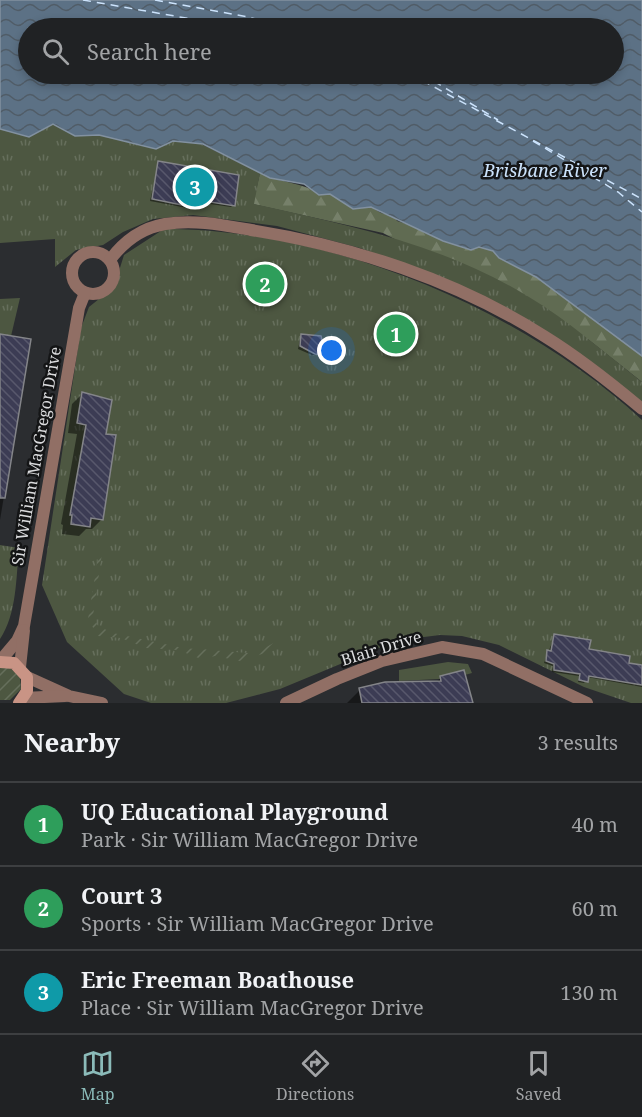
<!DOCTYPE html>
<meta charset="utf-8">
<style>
body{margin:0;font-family:"Noto Serif",serif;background:#2d2f31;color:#f1f3f6}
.you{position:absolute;left:332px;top:351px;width:21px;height:21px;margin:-15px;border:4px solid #fff;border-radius:50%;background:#1a73e8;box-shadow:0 0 0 9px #1a73e833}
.badge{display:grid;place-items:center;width:39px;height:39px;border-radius:50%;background:#8bbbb9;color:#fff;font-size:20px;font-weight:700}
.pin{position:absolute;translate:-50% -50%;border:3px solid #fff;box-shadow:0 2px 6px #0006}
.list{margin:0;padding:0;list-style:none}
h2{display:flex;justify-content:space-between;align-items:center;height:78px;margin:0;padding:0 24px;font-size:26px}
h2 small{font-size:20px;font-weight:400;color:#a2a4a6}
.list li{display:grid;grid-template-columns:39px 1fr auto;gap:18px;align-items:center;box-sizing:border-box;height:84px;padding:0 24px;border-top:2px solid #3d3f41}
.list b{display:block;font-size:22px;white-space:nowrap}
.list p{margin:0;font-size:20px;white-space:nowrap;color:#a2a4a6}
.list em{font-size:20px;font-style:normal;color:#a2a4a6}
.icon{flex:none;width:33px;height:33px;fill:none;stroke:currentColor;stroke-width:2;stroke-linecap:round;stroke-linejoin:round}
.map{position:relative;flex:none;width:642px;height:703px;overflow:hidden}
.search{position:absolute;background:#202224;box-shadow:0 3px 9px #0003;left:18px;right:18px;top:18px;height:66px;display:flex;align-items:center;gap:15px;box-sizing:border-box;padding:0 21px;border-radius:33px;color:#a2a4a6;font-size:22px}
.sheet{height:330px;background:#202224}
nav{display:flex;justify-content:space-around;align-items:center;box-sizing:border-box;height:84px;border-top:2px solid #3d3f41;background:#202224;font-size:16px;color:#a2a4a6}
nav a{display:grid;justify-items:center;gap:3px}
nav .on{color:#8bbbb9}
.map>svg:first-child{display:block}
</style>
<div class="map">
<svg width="642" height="703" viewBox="0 0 642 703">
<defs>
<pattern id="forest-firs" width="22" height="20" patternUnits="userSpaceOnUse" patternTransform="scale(1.5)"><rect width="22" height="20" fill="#606b52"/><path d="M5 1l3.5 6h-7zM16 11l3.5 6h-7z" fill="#76806a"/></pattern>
<pattern id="park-tufts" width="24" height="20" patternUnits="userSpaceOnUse" patternTransform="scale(1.5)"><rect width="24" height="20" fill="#4d5741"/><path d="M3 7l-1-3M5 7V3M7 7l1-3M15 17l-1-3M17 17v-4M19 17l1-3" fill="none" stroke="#666f5c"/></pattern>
<pattern id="garden-furrows" width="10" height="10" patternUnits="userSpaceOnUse" patternTransform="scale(1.5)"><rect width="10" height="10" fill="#4d5741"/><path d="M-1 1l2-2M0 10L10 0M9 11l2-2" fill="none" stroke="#666f5c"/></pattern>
<pattern id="water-waves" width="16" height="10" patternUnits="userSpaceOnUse" patternTransform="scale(1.5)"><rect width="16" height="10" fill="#5c7185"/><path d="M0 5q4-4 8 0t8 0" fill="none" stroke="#505c67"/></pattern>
<pattern id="building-back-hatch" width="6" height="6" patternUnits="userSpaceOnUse" patternTransform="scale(1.5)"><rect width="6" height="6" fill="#3c3c54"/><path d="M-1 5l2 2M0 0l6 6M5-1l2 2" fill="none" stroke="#58586c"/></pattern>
</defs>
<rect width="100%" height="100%" fill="#2b2d30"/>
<polygon fill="#4d5741" points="448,662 468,664 472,673 465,675 463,670 439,679 399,681 399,670"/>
<path fill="url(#forest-firs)" d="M260,173c22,10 41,9 63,22l7,-1 23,15 18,-2 10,6 13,3 3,5 96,30 6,7 37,19 96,69 10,10v26l-53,-42 -206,-107 -130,-29z"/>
<g fill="url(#park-tufts)">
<path d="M53,124l22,12 24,-1 57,14 14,-8 29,2 61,30 -6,31c94,21 191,41 275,93 40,24 76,56 113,85v20l-198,-123 -84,-31 -83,-22 -84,-11 -40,4 -30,13 -20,13 -27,5 -21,17v-28l-55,4v-114l29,8z"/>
<path d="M164,229c167,0 355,78 478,191v283h-11l-47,-16 -85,-42 -37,-9 -22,-1 -32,4 -29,9 -99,41 -54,14h-75l-27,-9 -57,-52 -25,-57 39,-257 8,-21 25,-20 10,-32z"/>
<polygon points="20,298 11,336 0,334 0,299"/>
<path d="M0,545l19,3c-3,29 -2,66 -19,91z"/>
</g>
<g fill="url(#garden-furrows)">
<polygon points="100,546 103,546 93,616 98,626 113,633 183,648 248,653 261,650 279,640 275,650 240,661 215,656 201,659 178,650 146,648 121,638 98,636 88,619"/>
<polygon points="0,668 10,668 20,676 21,689 10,700 0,700"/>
</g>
<path fill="url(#water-waves)" stroke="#8291a0" stroke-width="1.5" fill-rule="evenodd" d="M0,0h642v356l-106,-79 -37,-19 -6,-7 -14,-4 -8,3 -28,-9 -72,-34 -18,2 -23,-15 -11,1 -15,-11 -34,-6 -67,-34 -30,-3 -17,8 -57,-14 -24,1 -22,-12 -24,13 -29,-8zM28,28h586v46h-586z"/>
<g fill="#0007">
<polygon points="159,163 233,205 231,207 196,202 193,209 150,201"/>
<polygon points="301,335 322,345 330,355 312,355 298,349"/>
<polygon points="0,336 30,340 0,520"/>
<polygon points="82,394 104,435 101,520 92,529 86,529 79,536 62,534 63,525 61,524 77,434 68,433 72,404"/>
<polygon points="555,635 588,651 642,667 642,687 587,677 584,683 578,682 579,676 552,672 553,666 544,663"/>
<polygon points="441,678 472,703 347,703 360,690 436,682"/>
</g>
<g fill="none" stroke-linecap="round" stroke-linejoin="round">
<g stroke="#cce3fc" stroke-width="1.5" stroke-dasharray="8 6" stroke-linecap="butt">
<polyline points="83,0 243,28"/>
<polyline points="155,0 248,17 289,28"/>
<polyline points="410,74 642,199"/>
<polyline points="422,74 498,120"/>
<polyline points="533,141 618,192 642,212"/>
</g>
</g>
<g fill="url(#building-back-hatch)" stroke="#848589" stroke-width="1.5">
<polygon points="158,161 239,175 235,206 198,200 197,208 152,199"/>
<polygon points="0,334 31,339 5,498 0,498"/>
<polygon points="301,334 321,336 323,344 331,345 332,356 315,354 300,346"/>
<polygon points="82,392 112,400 106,434 116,435 103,520 91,518 90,527 71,524 72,515 70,515 86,425 77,423"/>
<polygon points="554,634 591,640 589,649 630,656 629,663 642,665 642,685 589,676 588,682 579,680 580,674 554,670 554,664 546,661 547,650 551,651"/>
<polygon points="464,670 473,703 362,703 359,688 385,682 441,681 440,676"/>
</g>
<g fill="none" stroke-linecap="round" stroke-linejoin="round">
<g stroke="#916f65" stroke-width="12">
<circle cx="93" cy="273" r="21"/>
<path d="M110,260c14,-19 32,-32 55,-36 29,-5 58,1 86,6 101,16 205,50 293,106 34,21 67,47 98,73"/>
<polyline points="0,661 17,641 24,626 79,308 85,293"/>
<polyline points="20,667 24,630"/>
<polyline points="27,677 69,696 102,703"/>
<polyline points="24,698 65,696"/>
<polyline points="286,703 337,679 382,661 442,647 483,654 587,703"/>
</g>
<polyline stroke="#c99485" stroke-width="12" points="0,662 14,663 27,677 27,691 19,703"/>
</g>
<g text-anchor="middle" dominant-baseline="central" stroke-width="5" stroke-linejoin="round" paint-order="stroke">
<g font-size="16" fill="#dbdcde" stroke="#141516">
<text transform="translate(36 456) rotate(-80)">Sir William MacGregor Drive</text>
<text transform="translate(381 648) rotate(-17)">Blair Drive</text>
</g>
<g font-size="18" font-style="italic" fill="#cce3fc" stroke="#141516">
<text x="545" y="170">Brisbane River</text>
</g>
</g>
</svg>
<div class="you"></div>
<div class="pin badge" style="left:396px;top:334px;background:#2e9e5b">1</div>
<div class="pin badge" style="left:265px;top:284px;background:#2e9e5b">2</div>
<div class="pin badge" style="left:195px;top:187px;background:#0f9aa8">3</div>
<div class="search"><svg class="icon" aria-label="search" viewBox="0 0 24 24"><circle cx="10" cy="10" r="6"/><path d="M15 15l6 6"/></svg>Search here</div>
</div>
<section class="sheet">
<h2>Nearby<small>3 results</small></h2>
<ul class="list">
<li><span class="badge" style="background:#2e9e5b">1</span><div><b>UQ Educational Playground</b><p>Park · Sir William MacGregor Drive</p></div><em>40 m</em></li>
<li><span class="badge" style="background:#2e9e5b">2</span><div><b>Court 3</b><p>Sports · Sir William MacGregor Drive</p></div><em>60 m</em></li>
<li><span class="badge" style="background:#0f9aa8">3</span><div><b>Eric Freeman Boathouse</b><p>Place · Sir William MacGregor Drive</p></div><em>130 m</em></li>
</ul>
</section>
<nav>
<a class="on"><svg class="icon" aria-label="map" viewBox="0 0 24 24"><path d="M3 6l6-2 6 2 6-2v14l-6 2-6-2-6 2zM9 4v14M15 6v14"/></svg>Map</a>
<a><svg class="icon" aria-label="directions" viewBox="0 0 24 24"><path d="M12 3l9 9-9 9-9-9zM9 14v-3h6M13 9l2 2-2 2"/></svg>Directions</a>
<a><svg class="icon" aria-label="saved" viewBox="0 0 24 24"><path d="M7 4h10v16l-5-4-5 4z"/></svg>Saved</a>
</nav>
